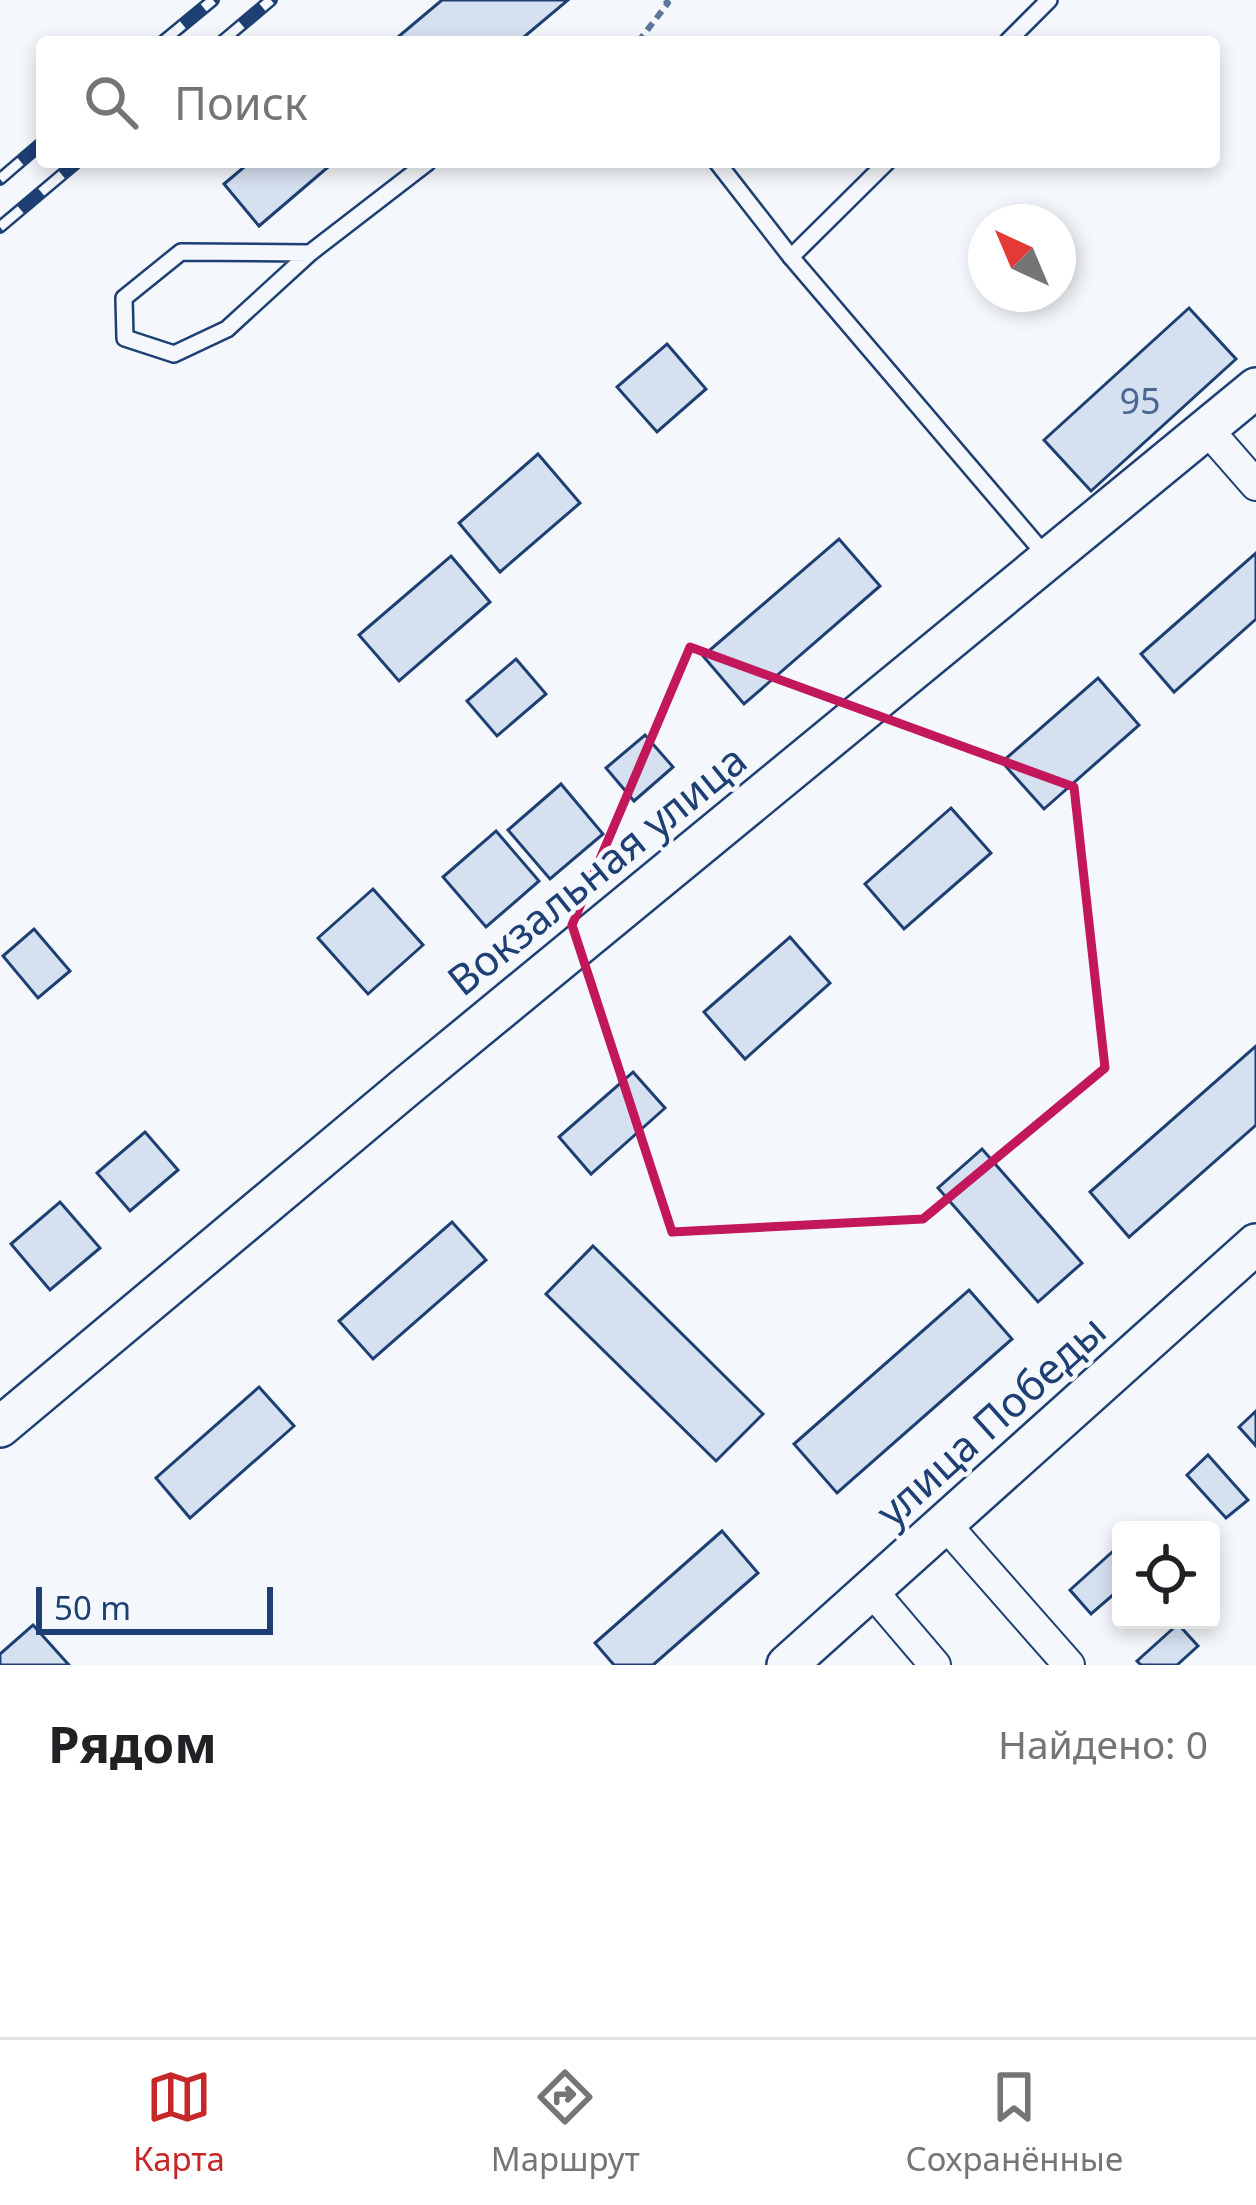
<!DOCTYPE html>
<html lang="ru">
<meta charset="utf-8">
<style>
body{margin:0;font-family:"Noto Sans",sans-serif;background:#f6f6f6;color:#202124}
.controls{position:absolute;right:36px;bottom:36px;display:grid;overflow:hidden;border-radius:12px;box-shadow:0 6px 18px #0003}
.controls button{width:108px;height:108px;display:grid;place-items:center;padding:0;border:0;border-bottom:3px solid #e0e0e0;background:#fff;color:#202124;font:60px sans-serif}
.compass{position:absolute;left:968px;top:204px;width:108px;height:108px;border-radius:50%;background:#fff;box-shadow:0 6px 18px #0003;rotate:316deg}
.scale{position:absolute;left:36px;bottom:30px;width:237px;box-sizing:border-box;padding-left:12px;border:6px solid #1d3f73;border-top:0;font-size:33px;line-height:42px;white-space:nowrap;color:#1d3f73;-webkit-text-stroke:9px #f4f7fb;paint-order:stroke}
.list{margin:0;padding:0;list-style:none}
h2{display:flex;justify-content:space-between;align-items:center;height:156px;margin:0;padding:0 48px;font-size:51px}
h2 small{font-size:39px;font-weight:400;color:#757577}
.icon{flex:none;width:66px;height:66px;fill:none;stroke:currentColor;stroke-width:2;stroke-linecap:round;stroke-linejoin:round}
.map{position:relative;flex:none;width:1256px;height:1665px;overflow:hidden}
.search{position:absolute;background:#fff;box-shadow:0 6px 18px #0003;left:36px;right:36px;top:36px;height:132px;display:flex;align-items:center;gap:30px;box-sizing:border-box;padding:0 42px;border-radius:12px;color:#757577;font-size:45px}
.sheet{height:372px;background:#fff}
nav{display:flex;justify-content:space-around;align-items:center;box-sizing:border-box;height:168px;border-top:3px solid #e0e0e0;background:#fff;font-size:33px;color:#757577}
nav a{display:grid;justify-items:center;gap:6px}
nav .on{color:#c62828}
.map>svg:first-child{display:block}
</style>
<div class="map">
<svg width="1256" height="1665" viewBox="0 0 1256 1665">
<rect width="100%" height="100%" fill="#f4f7fb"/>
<g fill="#d5e0f0" stroke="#1d3f73" stroke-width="3">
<polygon points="442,0 568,0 518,42 392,42"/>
<polygon points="250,162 334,162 259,226 224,184"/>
<polygon points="1189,308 1236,359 1091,491 1044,440"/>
<polygon points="667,344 706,389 657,432 617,387"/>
<polygon points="538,454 580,503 500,572 459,523"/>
<polygon points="839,539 880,586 744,704 703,656"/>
<polygon points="1256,553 1256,619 1174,692 1141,654"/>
<polygon points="451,556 490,602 399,681 359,635"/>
<polygon points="516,659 546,694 497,736 467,701"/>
<polygon points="1098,678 1139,725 1044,809 1002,762"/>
<polygon points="645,735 673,767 634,801 606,768"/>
<polygon points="561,784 603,834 550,879 508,830"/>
<polygon points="951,808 991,853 904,929 865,884"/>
<polygon points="496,831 539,881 486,927 443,877"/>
<polygon points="373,889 423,945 368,994 318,938"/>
<polygon points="34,929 70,971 38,998 3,956"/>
<polygon points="790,937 830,983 745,1059 704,1012"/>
<polygon points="1256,1046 1256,1125 1129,1237 1090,1192"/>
<polygon points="633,1072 665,1108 591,1174 559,1137"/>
<polygon points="145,1132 178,1170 130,1211 97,1173"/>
<polygon points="982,1149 1082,1263 1038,1302 938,1188"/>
<polygon points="60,1202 100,1248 50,1290 11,1244"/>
<polygon points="452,1222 486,1260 373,1359 339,1321"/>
<polygon points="593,1246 763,1414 716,1461 546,1294"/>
<polygon points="969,1290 1012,1339 837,1493 794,1444"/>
<polygon points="259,1387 294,1426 190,1518 156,1478"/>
<polygon points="1256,1411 1256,1446 1239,1427"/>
<polygon points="1208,1455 1248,1500 1226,1518 1187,1475"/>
<polygon points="722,1531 758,1573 653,1665 614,1665 595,1643"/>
<polygon points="1121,1544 1121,1588 1091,1614 1070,1590"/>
<polygon points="1178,1624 1198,1646 1177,1665 1141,1665 1137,1661"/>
<polygon points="33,1625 69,1665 0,1665 0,1654"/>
</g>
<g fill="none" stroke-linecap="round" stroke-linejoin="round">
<g stroke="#1d3f73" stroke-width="20">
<g id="lane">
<polyline points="1007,42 1049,0"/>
<polyline points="717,162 791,257"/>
<polyline points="887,162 791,257 1047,557"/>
<polyline points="310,253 181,252 124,298 125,338 174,354 227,329 310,253 428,162"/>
</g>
</g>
<g stroke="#1d3f73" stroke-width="34">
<g id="street">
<polyline points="1207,429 1256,485"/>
<polyline points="946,1525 1069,1665"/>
<polyline points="872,1591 935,1665"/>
</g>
</g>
<g stroke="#1d3f73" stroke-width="44">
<g id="secondary">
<polyline points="0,1427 407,1086 1256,388"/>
<polyline points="787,1665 1256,1244"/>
</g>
</g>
<polyline stroke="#5e769c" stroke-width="6" stroke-dasharray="9 6" stroke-linecap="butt" points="638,42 668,3 665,0"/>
<use href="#lane" stroke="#f4f7fb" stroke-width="15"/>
<use href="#street" stroke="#f4f7fb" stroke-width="30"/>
<use href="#secondary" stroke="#f4f7fb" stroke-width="39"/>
<g stroke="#1d3f73" stroke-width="14">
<g id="rail">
<polyline points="162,42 213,0"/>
<polyline points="221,42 271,0"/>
<polyline points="0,179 42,143"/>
<polyline points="0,227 77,162"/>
</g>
</g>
<use href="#rail" stroke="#f4f7fb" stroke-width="9" stroke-dasharray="27" stroke-linecap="butt"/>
</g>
<path fill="none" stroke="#c2185b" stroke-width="9" stroke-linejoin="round" d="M690,647l384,140 31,281 -182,151 -251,13 -100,-307z"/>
<g text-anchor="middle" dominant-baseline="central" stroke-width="9" stroke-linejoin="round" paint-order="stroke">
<g font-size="36" fill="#4b6792">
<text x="1140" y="400">95</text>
</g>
<g font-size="42" fill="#1d3f73" stroke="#f4f7fb">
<text transform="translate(596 869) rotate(-39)">Вокзальная улица</text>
<text transform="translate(990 1420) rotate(-42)">улица Победы</text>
</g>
</g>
</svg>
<div class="controls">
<button><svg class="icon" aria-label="locate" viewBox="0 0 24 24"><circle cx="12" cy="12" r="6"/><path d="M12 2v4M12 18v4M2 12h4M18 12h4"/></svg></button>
</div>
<svg class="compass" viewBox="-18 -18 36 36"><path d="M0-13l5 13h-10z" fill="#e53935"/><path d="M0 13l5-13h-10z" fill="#757577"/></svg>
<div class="scale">50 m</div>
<div class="search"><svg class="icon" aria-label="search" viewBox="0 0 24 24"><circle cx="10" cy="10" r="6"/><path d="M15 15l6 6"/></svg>Поиск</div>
</div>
<section class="sheet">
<h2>Рядом<small>Найдено: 0</small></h2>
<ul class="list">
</ul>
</section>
<nav>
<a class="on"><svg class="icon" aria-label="map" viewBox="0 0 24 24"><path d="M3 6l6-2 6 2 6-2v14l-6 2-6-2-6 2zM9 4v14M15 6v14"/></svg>Карта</a>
<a><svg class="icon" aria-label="directions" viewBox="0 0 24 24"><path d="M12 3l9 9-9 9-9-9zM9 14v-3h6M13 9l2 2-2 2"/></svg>Маршрут</a>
<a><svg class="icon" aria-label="saved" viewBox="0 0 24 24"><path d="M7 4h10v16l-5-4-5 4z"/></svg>Сохранённые</a>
</nav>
